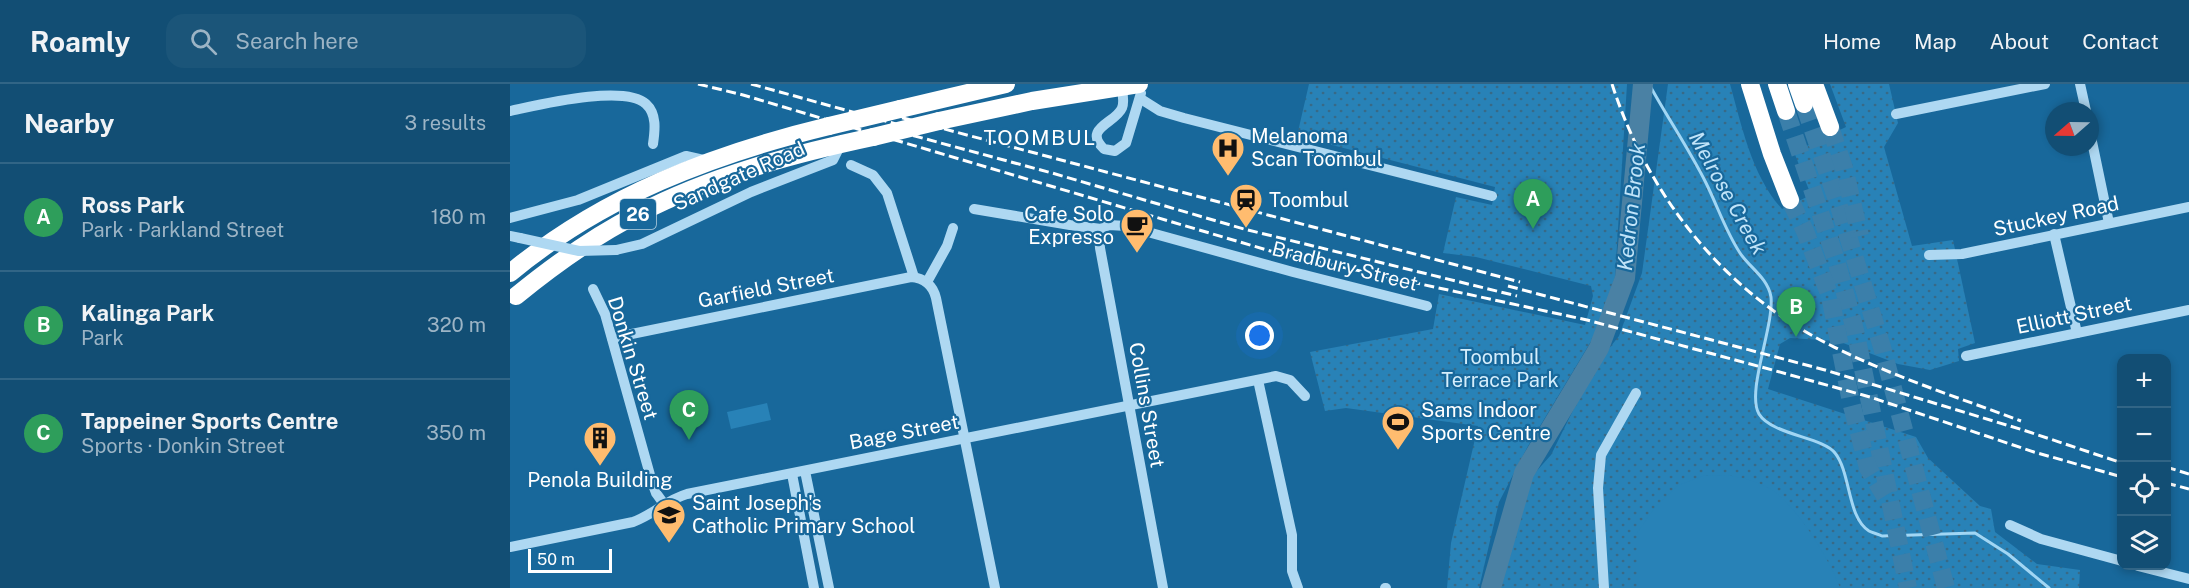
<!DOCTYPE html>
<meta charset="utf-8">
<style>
body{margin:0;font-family:"Public Sans",sans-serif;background:#1b5579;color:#f1f3f6}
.controls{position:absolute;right:18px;bottom:18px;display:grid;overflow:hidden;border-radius:12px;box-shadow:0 3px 9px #0003}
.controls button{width:54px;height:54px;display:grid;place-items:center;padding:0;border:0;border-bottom:2px solid #316586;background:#124e74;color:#f1f3f6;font:30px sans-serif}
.compass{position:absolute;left:1535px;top:18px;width:54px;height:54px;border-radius:50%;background:#124e74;box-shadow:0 3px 9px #0003;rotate:250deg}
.scale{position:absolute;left:18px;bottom:15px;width:84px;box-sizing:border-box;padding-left:6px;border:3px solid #fff;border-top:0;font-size:16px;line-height:21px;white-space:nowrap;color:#fff;-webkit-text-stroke:4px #18689b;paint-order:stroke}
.you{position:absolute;left:750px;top:252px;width:21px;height:21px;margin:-15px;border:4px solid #fff;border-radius:50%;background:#1a73e8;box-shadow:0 0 0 9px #1a73e833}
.badge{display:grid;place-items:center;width:39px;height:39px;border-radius:50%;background:#bca0f2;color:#fff;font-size:20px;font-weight:700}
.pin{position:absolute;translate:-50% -50px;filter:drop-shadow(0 2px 3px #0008)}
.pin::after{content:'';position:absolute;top:32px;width:21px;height:18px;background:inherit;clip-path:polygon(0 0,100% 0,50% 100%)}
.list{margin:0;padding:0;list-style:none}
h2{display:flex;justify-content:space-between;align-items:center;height:78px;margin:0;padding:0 24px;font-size:26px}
h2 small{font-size:20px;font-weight:400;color:#9cb4c5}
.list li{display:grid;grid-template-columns:39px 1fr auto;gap:18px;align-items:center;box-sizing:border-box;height:108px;padding:0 24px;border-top:2px solid #316586}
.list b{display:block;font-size:22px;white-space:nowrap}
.list p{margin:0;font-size:20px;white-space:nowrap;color:#9cb4c5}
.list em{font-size:20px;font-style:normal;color:#9cb4c5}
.icon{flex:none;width:33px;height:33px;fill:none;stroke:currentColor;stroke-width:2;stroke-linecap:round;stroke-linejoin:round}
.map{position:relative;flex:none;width:1679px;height:504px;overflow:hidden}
header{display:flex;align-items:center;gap:36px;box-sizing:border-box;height:84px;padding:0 30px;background:#124e74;border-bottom:2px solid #316586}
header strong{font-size:28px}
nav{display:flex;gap:33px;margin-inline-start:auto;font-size:21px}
.search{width:420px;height:54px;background:#1b5579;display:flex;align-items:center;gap:15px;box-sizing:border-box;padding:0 21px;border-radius:18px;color:#9cb4c5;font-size:22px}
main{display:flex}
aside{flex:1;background:#124e74}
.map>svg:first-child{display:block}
</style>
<header>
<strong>Roamly</strong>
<div class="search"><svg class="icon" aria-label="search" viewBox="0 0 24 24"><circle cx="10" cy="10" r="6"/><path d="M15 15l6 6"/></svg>Search here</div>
<nav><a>Home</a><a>Map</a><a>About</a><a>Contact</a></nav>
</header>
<main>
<aside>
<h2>Nearby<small>3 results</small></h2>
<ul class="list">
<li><span class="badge" style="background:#2e9e5b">A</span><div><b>Ross Park</b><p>Park · Parkland Street</p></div><em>180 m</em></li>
<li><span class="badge" style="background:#2e9e5b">B</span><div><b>Kalinga Park</b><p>Park</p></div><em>320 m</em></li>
<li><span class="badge" style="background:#2e9e5b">C</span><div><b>Tappeiner Sports Centre</b><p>Sports · Donkin Street</p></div><em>350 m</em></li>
</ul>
</aside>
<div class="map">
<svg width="1679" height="504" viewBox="0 0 1679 504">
<defs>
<pattern id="park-dots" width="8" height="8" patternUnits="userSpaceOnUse" patternTransform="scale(1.5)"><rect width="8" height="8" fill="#2882b7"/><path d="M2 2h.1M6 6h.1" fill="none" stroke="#386a87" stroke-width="1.8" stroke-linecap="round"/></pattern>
</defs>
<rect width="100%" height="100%" fill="#18689b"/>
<g fill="url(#park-dots)">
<polygon points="799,0 1117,0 1105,193 1086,249 1018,362 989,418 969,504 937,504 941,459 968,342 836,324 815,327 800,268 923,245 929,210 1075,241 1083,212 1081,202 966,173 933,169 946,113 982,121 985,103 787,52"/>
<path d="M1158,0h62c12,43 22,92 52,125l29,-14 -17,-43 52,-25 -16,-43h59l9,39 -14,24 28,99 41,-6 22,103 -17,6 1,12 -29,9 -32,-6 -60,-23 -48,-3 -10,6 -12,45 148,48 12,21 52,48 11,3 4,23 42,32 43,6 -1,18h-580l26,-104 26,-29 44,-89 24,-30 23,-63z"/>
</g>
<g fill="#2882b7">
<polygon points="257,319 261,336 221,345 217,328"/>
<path d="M1217,391c17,3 34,7 48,17 24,18 55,68 65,96h-203v-55l19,-27 23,-21 24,-9z"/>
</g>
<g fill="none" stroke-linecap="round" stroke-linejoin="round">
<path stroke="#a1d6f4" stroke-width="3" d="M1139,0c18,33 40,65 57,99 11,22 20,49 34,70 9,14 28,25 31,44 3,30 -25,95 -12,117 13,21 64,23 76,39 16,20 12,64 34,78 4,2 9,3 13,5l93,-3 33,21 41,34"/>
<polyline stroke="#4a81a4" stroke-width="20" points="981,504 1014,389 1089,264 1115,194 1133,0"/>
<g stroke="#3b7faa" stroke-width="18" stroke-dasharray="18 9" stroke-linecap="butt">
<polyline points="1294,20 1327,116 1372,263 1436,504"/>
<polyline points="1276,27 1326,176 1345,246 1398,504"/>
<polyline points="1320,43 1334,84 1350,152"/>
<polyline points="1280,116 1295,147 1320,212 1341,318 1358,384 1375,412"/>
</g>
<g stroke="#aed8f2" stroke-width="10">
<path d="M611,0c1,7 4,17 1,24 -6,15 -40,20 -18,41l11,2 11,-8 15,-50"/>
<polyline points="1570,0 1576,27"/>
<polyline points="631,15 650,27 674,34 982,112"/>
<path d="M0,27c29,-6 114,-27 136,-7 11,10 9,26 7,40"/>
<polyline points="1386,30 1535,0"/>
<polyline points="1580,48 1599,139"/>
<polyline points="341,81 363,91 377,109 404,193"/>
<polyline points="464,125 560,141 591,145 599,141 616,142 783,188 917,222"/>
<polyline points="0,134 68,116 176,72 198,77"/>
<path d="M591,145l-2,5 1,14c22,113 41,227 63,340"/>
<polyline points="1544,150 1567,249"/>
<polyline points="0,152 10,154"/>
<polyline points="106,166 132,160 241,108 323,76 331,60"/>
<polyline points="1419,171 1452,170 1679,123"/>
<polyline points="417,198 437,162 443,144"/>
<polyline points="83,205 95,230 142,398 146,409 154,420"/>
<path d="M102,254l299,-61c13,1 22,8 25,21l59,290"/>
<polyline points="1456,272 1679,226"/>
<polyline points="748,296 782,451 782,487 788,504"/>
<polyline points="295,387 319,504"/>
<polyline points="282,390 304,504"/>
<polyline points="1500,441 1531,455 1612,477"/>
<path d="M0,463l123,-25c20,-7 33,-22 54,-28l589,-118 14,4 15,16"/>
<polyline points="1628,482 1679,495"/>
<polyline points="875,504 876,504"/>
<polyline points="1094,504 1088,404 1091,371 1126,309"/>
</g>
<g stroke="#fff" stroke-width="18">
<polyline points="1240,0 1262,70 1280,116"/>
<polyline points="1267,0 1276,27"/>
<polyline points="1287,0 1294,20"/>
<polyline points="1304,0 1320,43"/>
<polyline points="390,25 496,0"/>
<polyline points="429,37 522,17 629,0"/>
<path d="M0,189c93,-77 203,-119 319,-147"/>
<path d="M6,212c38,-31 78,-60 122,-82 73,-38 155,-60 235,-77"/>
</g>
<g stroke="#fff" stroke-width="3" stroke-dasharray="10 4.5" stroke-linecap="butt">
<polyline points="188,0 233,11 767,169 1077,236 1266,287 1360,313 1524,368 1612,393"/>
<polyline points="241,0 386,40"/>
<path d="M1102,0c36,112 112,208 218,261 61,31 127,52 191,76"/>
<polyline points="378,30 1010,198"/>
<polyline points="375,44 542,89 734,145 1007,212"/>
<polyline points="998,202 1315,286 1513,346 1612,379"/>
<polyline points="1656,383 1679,390"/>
<polyline points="1656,399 1679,405"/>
</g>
<polyline stroke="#aed8f2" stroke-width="10" points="10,154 69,167 106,166"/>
<g stroke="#fff" stroke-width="18">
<polyline points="319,42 390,25"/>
<polyline points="363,53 429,37"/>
</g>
</g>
<defs>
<g id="hospital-pin" transform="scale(1.725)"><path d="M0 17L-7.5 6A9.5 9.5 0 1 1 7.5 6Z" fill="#ffbc6f" stroke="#18689b"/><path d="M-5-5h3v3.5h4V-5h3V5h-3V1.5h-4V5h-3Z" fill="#111"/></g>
<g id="station-pin" transform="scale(1.725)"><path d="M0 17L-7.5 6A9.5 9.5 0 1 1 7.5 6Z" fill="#ffbc6f" stroke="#18689b"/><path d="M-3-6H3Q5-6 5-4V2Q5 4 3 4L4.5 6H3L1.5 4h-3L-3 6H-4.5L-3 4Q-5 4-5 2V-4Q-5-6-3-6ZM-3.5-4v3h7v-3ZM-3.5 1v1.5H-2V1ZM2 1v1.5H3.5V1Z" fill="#111"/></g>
<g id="cafe-pin" transform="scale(1.725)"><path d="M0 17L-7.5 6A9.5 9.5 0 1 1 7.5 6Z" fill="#ffbc6f" stroke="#18689b"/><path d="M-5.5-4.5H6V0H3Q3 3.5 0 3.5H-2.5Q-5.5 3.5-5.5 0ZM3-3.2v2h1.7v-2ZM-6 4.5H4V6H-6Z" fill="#111"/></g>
<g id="stadium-pin" transform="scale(1.725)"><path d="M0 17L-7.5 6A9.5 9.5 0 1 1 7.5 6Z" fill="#ffbc6f" stroke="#18689b"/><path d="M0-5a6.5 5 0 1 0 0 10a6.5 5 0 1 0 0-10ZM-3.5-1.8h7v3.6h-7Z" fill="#111"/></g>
<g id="building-pin" transform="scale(1.725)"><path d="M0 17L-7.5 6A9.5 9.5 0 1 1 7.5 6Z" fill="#ffbc6f" stroke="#18689b"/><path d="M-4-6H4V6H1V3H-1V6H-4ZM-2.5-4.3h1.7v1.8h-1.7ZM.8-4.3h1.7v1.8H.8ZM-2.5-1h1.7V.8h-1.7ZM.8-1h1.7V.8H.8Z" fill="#111"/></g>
<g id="school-pin" transform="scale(1.725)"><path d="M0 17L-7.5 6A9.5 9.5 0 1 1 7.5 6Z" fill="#ffbc6f" stroke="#18689b"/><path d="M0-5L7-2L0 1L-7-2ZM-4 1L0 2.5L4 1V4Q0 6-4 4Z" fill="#111"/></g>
</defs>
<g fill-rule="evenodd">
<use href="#hospital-pin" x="718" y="64"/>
<use href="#station-pin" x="736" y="116"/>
<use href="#cafe-pin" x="627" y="141"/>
<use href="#stadium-pin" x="888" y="338"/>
<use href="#building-pin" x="90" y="354"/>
<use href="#school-pin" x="159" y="431"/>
</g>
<g text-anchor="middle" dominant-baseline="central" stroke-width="4.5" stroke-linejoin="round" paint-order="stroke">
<rect fill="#18689b" stroke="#bad2e1" stroke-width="1.5" x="110" y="115" width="36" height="30" rx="4.5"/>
<g font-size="18" font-weight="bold" fill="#fff">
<text x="128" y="130">26</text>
</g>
<g font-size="20" fill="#fff" stroke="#18689b" text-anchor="start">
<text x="741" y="52">Melanoma<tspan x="741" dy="23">Scan Toombul</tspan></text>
<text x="759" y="116">Toombul</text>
<text x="604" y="130" text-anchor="end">Cafe Solo<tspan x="604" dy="23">Expresso</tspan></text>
<text x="911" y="326">Sams Indoor<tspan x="911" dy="23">Sports Centre</tspan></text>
<text x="90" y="396" text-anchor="middle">Penola Building</text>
<text x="182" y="419">Saint Joseph's<tspan x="182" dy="23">Catholic Primary School</tspan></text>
</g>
<g font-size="20" fill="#fff" stroke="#18689b">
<text transform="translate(229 92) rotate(-24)">Sandgate Road</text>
<text transform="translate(1546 132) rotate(-12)">Stuckey Road</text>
<text transform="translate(835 182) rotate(14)">Bradbury Street</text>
<text transform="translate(256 204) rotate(-11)">Garfield Street</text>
<text transform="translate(1564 231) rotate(-12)">Elliott Street</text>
<text transform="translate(123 274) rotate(73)">Donkin Street</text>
<text transform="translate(637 321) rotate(80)">Collins Street</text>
<text transform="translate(394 348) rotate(-11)">Bage Street</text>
</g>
<g font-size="20" fill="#d5eefc" stroke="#18689b">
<text x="990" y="273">Toombul<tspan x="990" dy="23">Terrace Park</tspan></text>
</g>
<g font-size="21" letter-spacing="1.5" fill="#fff" stroke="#18689b">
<text x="530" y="53">TOOMBUL</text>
</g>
<g font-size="21" font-style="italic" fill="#c1e4f9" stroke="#18689b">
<text transform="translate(1218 109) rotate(61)">Melrose Creek</text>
<text transform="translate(1121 123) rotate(-84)">Kedron Brook</text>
</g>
</g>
</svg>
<div class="controls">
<button>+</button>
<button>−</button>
<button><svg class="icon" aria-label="locate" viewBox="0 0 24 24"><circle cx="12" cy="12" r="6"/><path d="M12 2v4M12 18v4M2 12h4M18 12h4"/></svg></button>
<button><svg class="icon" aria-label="layers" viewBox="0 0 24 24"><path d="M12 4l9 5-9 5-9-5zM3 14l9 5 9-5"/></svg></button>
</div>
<svg class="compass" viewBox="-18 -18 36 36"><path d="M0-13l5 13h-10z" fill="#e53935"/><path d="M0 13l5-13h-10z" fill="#9cb4c5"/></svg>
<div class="scale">50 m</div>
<div class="you"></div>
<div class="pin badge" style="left:1023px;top:145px;background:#2e9e5b">A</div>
<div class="pin badge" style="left:1286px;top:253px;background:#2e9e5b">B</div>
<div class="pin badge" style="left:179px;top:356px;background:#2e9e5b">C</div>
</div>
</main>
